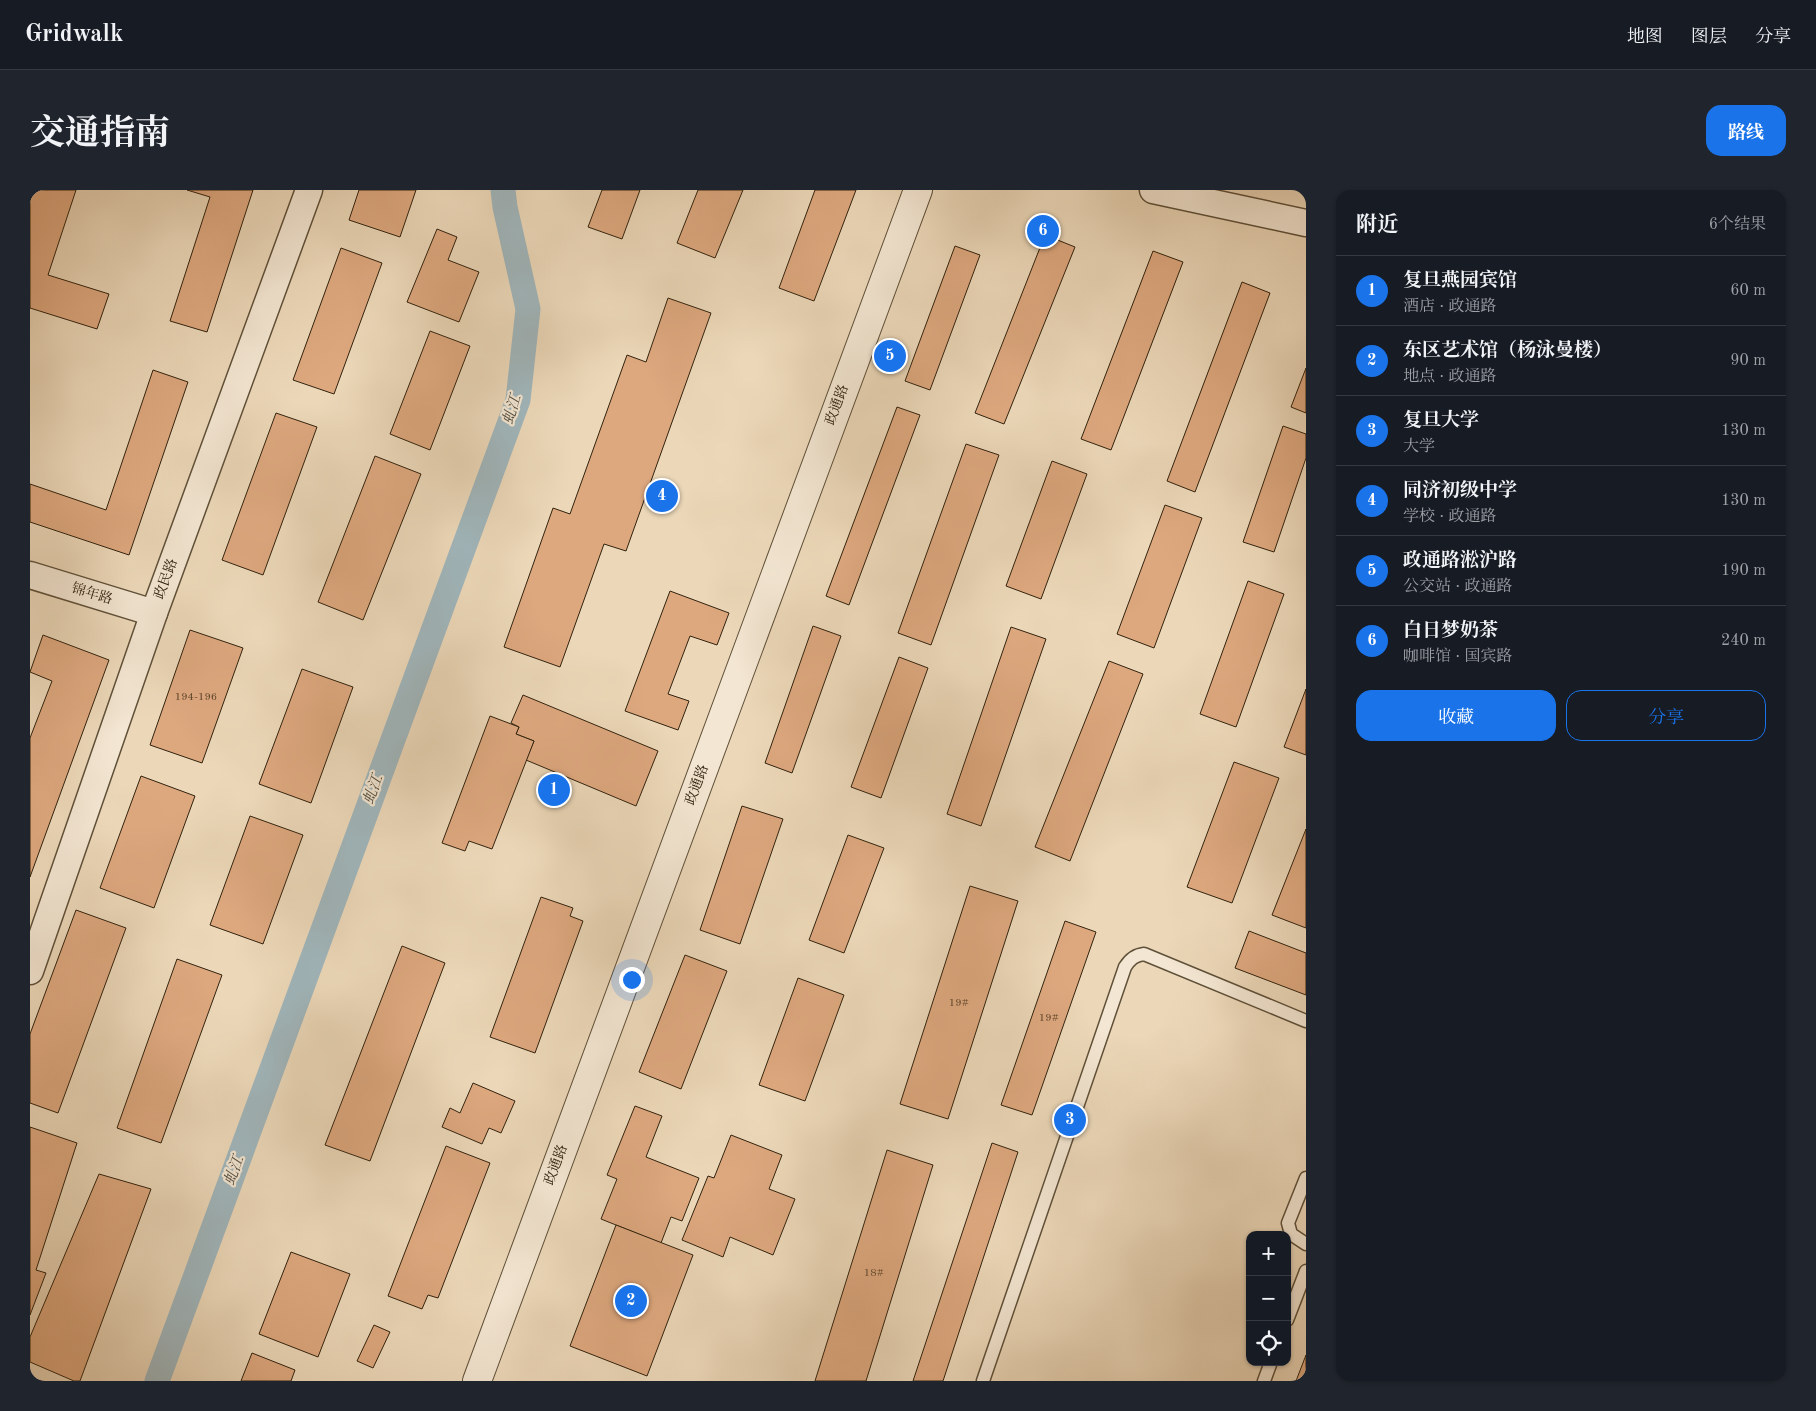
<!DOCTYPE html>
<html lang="zh">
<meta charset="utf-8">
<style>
body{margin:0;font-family:"Old Standard TT","Noto Serif SC",serif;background:#20242c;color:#f1f3f6}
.controls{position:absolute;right:15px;bottom:15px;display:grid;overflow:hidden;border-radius:10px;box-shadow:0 1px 4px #0004}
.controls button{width:45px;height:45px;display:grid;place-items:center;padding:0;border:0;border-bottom:1px solid #363941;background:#171b24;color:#f1f3f6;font:25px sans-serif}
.you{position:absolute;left:601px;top:789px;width:18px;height:18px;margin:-12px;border:4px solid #fff;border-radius:50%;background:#1a73e8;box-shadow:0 0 0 8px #1a73e833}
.badge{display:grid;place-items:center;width:32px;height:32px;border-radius:50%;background:#1a73e8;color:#fff;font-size:16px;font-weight:700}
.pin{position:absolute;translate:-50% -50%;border:2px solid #fff;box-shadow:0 1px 5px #0006}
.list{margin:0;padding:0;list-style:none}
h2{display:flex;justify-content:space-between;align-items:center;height:65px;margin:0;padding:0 20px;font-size:21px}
h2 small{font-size:16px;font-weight:400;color:#9ea1a6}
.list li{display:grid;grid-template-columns:32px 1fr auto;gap:15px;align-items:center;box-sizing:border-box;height:70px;padding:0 20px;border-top:1px solid #363941}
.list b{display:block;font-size:19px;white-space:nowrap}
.list p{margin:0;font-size:16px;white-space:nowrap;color:#9ea1a6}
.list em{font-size:16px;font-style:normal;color:#9ea1a6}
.actions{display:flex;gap:10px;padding:15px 20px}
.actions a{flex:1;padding:11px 0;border:1px solid #1a73e8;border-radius:15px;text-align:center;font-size:18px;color:#1a73e8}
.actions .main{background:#1a73e8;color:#fff}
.icon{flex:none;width:28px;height:28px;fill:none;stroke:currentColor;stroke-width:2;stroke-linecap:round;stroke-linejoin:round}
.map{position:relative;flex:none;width:1276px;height:1191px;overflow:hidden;border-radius:15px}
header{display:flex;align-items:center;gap:30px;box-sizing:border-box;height:70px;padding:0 25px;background:#171b24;border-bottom:1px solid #363941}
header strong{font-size:24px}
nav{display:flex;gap:28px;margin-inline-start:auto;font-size:18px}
.intro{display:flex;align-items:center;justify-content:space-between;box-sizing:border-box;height:120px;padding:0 30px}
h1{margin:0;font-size:35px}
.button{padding:12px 22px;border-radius:15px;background:#1a73e8;color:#fff;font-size:18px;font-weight:700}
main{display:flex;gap:30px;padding:0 30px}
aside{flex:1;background:#171b24;border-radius:15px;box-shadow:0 1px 4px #0004}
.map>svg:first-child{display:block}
</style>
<header>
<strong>Gridwalk</strong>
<nav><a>地图</a><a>图层</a><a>分享</a></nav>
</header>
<div class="intro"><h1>交通指南</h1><a class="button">路线</a></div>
<main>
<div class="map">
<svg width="1276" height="1191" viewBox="0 0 1276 1191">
<rect width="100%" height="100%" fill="#ecd8b9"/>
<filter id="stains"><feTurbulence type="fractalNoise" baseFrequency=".004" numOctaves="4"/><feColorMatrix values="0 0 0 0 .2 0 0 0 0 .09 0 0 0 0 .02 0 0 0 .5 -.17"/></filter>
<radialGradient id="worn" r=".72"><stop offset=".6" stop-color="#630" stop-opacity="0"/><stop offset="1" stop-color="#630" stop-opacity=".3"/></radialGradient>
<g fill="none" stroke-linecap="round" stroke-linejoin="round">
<polyline stroke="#a0b6bc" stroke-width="25" points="127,1191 488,210 498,119 475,17 473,0"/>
</g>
<g fill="#dea87f" stroke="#30220e">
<polygon points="3,0 46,0 18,85 79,104 67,139 0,118 0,9"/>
<polygon points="157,0 223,0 177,142 140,131 180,7"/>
<polygon points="329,0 386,0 370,47 319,30"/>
<polygon points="572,0 610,0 592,49 558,37"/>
<polygon points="668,0 713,0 685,68 647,53"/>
<polygon points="785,0 826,0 784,111 749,98"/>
<polygon points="407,39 427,47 418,70 449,82 429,132 377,112"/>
<polygon points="1015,45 1045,57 974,234 945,223"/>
<polygon points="925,56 950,65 900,200 875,191"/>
<polygon points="311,58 352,73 304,204 263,190"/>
<polygon points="1123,61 1153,72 1081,260 1051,249"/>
<polygon points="1212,92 1240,103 1165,302 1137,291"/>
<polygon points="638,108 681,123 596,361 574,354 530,477 474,457 523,318 540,324 597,165 616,172"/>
<polygon points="400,141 440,156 400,260 360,244"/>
<polygon points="1276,178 1276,223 1261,217"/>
<polygon points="123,180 158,192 99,365 0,332 0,294 76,320"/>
<polygon points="867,217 890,225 819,415 796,406"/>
<polygon points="246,223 287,237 233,385 192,370"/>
<polygon points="1253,236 1276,244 1276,268 1244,362 1213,352"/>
<polygon points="936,254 969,265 901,455 868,443"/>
<polygon points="345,266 391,284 333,430 288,412"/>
<polygon points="1022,271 1057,284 1011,409 976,396"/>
<polygon points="1135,315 1172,328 1124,458 1087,444"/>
<polygon points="1218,391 1254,404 1206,537 1170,524"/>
<polygon points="640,401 699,423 687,455 660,446 638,504 659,511 648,540 595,521"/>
<polygon points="783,436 811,446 762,583 735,573"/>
<polygon points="981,437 1016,449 951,636 917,624"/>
<polygon points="160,440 213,458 172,573 120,555"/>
<polygon points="13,445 79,470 0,687 0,548 22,491 0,482"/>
<polygon points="869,467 898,478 851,608 821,597"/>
<polygon points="1079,471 1113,484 1040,671 1005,657"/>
<polygon points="272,479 323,497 281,613 229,594"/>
<polygon points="1276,499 1276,565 1254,557"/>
<polygon points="493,505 628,561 606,616 496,570 504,551 486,544 489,537 481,533"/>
<polygon points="460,526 489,537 486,544 504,551 462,659 439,651 435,661 412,653"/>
<polygon points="1204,572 1249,588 1202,713 1157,697"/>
<polygon points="111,586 165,606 124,718 70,698"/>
<polygon points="712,616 753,629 710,754 670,740"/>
<polygon points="220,626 273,645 233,754 180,735"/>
<polygon points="1276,639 1276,738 1242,725"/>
<polygon points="818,645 854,658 814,763 779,750"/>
<polygon points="940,696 988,711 918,929 870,914"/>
<polygon points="511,707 543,718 540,726 553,731 505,863 460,847"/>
<polygon points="46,720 96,738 28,923 0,913 0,844"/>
<polygon points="1035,731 1066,742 1002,925 971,915"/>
<polygon points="1219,741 1276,763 1276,805 1205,778"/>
<polygon points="372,756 415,773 340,971 295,955"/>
<polygon points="655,765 697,781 651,899 609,882"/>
<polygon points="147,769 192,785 131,953 87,938"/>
<polygon points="768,788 814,805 775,911 729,895"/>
<polygon points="443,893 485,911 471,943 459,938 452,954 412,937 420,918 430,923"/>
<polygon points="605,916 632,926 616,967 669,988 652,1031 641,1027 631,1053 571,1029 587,989 577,985"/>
<polygon points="0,937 47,953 6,1080 16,1083 0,1125"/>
<polygon points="701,945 752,965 739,999 765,1009 743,1065 700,1047 693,1067 652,1050 678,986 684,988"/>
<polygon points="962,953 988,962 913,1191 883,1191"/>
<polygon points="416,956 460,973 408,1108 398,1105 392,1119 358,1106"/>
<polygon points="857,960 903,975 836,1191 785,1191"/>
<polygon points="69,984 121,999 50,1191 44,1191 0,1172 0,1147"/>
<polygon points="586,1035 663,1065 617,1186 540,1156"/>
<polygon points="261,1062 320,1084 288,1167 229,1144"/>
<polygon points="344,1135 360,1142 343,1178 327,1171"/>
<polygon points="222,1163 265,1180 261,1191 211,1191"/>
<polygon points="1276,1165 1276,1191 1266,1191"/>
</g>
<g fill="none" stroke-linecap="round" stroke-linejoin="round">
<g stroke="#5f5039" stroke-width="15">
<g id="service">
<polyline points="1276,988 1258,1033 1261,1044 1276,1054"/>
<polyline points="1257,1130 1276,1081"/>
<path d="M953,1191l142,-414c5,-8 10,-12 19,-13l162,67"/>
<polyline points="1234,1191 1241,1172"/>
</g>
</g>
<g stroke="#5f5039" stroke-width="29">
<g id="minor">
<polyline points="1123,0 1276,33"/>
<polyline points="0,385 124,423"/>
<polyline points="0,781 124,423 279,0"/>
</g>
</g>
<g stroke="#5f5039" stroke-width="30">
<polyline id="tertiary" points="447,1191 888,0"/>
</g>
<use href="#service" stroke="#f3e6d2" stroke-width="12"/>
<use href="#minor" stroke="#f3e6d2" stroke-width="26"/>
<use href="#tertiary" stroke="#f3e6d2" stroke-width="28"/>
</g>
<g text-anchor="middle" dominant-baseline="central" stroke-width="4.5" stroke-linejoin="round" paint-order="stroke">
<g font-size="11" fill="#5c442a">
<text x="166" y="507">194-196</text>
<text x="929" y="813">19#</text>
<text x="1019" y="828">19#</text>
<text x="844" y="1083">18#</text>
</g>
<g font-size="14" fill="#30220e" stroke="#f3e6d2">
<text transform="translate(807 215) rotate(-70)">政通路</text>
<text transform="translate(136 389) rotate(-70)">政民路</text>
<text transform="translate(62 404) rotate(17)">锦年路</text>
<text transform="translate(667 595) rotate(-70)">政通路</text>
<text transform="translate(526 975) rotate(-70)">政通路</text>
</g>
<g font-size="15" font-style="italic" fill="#524e42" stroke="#f3e6d2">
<text transform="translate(483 220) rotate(-73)">虬江</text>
<text transform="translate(344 600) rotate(-70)">虬江</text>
<text transform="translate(205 981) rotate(-70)">虬江</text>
</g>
</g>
<rect width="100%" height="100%" filter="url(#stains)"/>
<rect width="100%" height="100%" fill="url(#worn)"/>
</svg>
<div class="controls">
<button>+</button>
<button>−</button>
<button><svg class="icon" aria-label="locate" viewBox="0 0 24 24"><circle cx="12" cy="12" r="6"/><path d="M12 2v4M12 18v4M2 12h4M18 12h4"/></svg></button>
</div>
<div class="you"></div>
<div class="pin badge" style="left:524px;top:600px">1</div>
<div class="pin badge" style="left:601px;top:1111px">2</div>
<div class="pin badge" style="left:1040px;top:930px">3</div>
<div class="pin badge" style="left:632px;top:306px">4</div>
<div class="pin badge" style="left:860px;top:166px">5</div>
<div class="pin badge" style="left:1013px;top:41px">6</div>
</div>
<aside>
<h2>附近<small>6个结果</small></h2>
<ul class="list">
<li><span class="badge">1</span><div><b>复旦燕园宾馆</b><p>酒店 · 政通路</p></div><em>60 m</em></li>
<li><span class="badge">2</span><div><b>东区艺术馆（杨泳曼楼）</b><p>地点 · 政通路</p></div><em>90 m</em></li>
<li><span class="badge">3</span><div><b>复旦大学</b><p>大学</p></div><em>130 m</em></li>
<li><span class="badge">4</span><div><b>同济初级中学</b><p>学校 · 政通路</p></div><em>130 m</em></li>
<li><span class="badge">5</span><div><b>政通路淞沪路</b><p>公交站 · 政通路</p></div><em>190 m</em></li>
<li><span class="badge">6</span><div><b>白日梦奶茶</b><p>咖啡馆 · 国宾路</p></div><em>240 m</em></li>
</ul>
<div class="actions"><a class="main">收藏</a><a>分享</a></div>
</aside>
</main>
